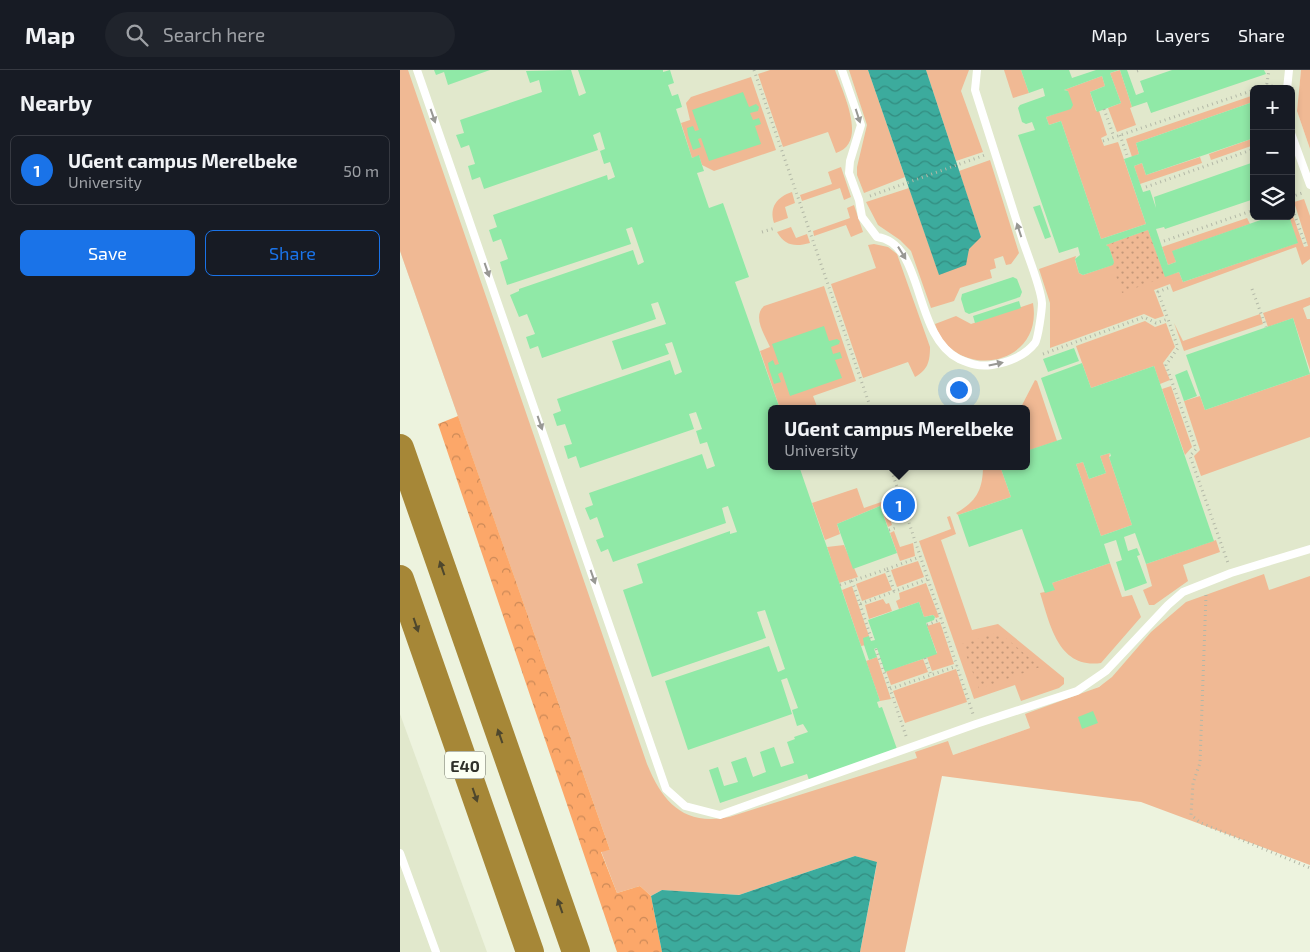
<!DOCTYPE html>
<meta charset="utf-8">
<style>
body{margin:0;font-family:"Exo 2",sans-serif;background:#20242c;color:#f1f3f6}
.controls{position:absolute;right:15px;top:15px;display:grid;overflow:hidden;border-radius:8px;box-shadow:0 2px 8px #0003}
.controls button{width:45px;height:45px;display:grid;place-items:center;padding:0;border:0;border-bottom:1px solid #363941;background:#171b24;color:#f1f3f6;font:25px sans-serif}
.you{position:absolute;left:558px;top:319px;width:18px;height:18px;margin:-12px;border:4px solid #fff;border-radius:50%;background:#1a73e8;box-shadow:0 0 0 8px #1a73e833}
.badge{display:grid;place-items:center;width:32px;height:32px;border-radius:50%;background:#1a73e8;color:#fff;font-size:16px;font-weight:700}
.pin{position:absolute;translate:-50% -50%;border:2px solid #fff;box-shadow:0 1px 5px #0006}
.popup{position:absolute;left:368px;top:335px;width:262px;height:65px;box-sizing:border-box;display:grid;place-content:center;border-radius:8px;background:#171b24;filter:drop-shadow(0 1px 4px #0005);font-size:16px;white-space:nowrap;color:#9ea1a6}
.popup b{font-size:19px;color:#f1f3f6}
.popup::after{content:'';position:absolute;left:50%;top:100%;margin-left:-10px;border:10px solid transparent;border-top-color:#171b24}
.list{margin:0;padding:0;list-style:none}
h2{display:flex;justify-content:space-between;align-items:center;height:65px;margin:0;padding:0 20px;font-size:21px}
h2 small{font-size:16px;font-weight:400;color:#9ea1a6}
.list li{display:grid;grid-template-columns:32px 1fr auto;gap:15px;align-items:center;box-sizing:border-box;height:70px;margin:0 10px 10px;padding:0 10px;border:1px solid #363941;border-radius:8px}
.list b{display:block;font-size:19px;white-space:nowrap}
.list p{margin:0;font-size:16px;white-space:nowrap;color:#9ea1a6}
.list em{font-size:16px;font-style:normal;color:#9ea1a6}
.actions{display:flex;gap:10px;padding:15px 20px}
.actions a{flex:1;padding:11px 0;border:1px solid #1a73e8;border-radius:8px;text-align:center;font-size:18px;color:#1a73e8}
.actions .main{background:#1a73e8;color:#fff}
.icon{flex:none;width:28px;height:28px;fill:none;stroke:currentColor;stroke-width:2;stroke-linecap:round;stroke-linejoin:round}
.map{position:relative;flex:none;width:910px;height:882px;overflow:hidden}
header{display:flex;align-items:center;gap:30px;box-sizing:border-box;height:70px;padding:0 25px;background:#171b24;border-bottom:1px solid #363941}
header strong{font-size:24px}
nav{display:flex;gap:28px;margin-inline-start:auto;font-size:18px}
.search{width:350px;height:45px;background:#20242c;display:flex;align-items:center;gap:12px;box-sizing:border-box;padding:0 18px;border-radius:28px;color:#9ea1a6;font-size:19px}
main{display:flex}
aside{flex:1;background:#171b24}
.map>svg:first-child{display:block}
</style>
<header>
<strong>Map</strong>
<div class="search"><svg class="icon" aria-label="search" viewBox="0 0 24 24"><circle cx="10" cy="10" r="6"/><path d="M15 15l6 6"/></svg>Search here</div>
<nav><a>Map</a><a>Layers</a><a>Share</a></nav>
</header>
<main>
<aside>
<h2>Nearby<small></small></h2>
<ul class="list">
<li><span class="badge">1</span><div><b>UGent campus Merelbeke</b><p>University</p></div><em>50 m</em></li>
</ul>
<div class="actions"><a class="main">Save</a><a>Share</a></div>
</aside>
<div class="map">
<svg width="910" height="882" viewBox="0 0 910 882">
<defs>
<pattern id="forest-crowns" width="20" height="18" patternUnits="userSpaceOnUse" patternTransform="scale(1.25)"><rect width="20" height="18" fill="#fca769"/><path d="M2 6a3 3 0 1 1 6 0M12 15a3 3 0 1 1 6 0" fill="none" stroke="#cc8957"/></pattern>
<pattern id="park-dots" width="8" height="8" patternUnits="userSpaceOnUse" patternTransform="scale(1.25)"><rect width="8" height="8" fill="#f0b994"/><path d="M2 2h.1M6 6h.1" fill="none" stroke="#c39779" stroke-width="1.8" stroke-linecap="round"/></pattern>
<pattern id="water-waves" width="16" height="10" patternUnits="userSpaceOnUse" patternTransform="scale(1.25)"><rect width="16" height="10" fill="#3cab9d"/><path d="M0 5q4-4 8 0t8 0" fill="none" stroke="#338c80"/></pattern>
</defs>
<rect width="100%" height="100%" fill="#edf3de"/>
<g fill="#e1e8cc" fill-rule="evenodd">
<path d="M0,0h901l-4,41 13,38v453l-196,77 -86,43 2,6 -77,27 -343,95 -210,-599zM854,19h37v127h-37zM372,339h254v57h-254z"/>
<polygon points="0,644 87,882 0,882"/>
</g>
<g fill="#f0b994">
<path d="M0,0h8l239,694c16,39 37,62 82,53l188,-59 -2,-6 33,-11 5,14 77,-27 -5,-14 74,-27 13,-10 39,-45 35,-30 78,-28 5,16 41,-14v289l-169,-63 -199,-26 -37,176h-45l17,-89 -22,-7 -116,39 -77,-5 -11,6 -11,-10 -23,7 -16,-42 9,-1 -210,-599z"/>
<path d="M370,0h65c7,21 34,73 1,83l-8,-21 -45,15 -25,-73z"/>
<polygon points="449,0 468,0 505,107 464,123 457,105 457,97 467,55"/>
<polygon points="526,0 569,0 561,21 583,82 556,91"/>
<polygon points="604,0 621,0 629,23 613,28"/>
<polygon points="720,0 732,37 730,38 736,55 717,62 708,38 721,33 710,3"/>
<polygon points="901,0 910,0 910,79 897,41"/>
<polygon points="702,6 705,16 690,22 696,41 699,41 707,65 701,68 704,76 718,72 746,154 701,169 661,51 649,55 646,47 671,38 668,21 664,20"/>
<polygon points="351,7 376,80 314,101 302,95 299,86 292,88 281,53 290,50 286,33 291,27"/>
<polygon points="854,25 854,43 850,33 736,73 739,84 732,87 726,69"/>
<polygon points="854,68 854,75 811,90 809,84"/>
<polygon points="800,87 802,93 740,114 734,96 742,93 746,105"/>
<polygon points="590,90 619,183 611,194 606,195 603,186 594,189 596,198 590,200 592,208 560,218 554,231 531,238 511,181 500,170 478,155 466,132 509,118 539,204 581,167 559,101"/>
<polygon points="441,97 451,127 444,130 440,118 402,131 400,125 432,114 428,102"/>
<path d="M392,122l3,11 -10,4 3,11 -14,5c-5,-16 3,-26 18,-31z"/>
<polygon points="904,129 910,146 910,189 902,195 896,177 773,222 770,214 754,220 764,246 755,249 744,244 650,278 650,233 639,199 676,186 675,190 679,203 683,205 712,195 714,192 709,177 706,175 748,160 765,206 779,202 783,212 897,173 889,146 891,146 891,140 904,177 908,176 894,132"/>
<polygon points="454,135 463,162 451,167 446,155 414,166 413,161 450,148 447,138"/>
<polygon points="847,148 850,154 773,181 776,192 768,195 762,177"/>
<path d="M391,157l5,11 11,-4 3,9c-15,4 -25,3 -33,-11z"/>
<path d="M474,174l14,3 9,7 33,93c0,14 -2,23 -15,30l-7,-15 -45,16 -32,-94 45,-16 -8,-23z"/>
<path d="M424,216l32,95 -43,15 5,13h-38l-20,-58 10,-4c-5,-12 -18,-30 -6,-41z"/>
<polygon points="910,227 910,235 903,238 907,249 910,249 910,300 893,248 868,257 863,243"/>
<path d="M633,233c11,65 -80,79 -98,21l21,-8 15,8z"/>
<polygon points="860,244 863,254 784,281 774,253 783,271"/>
<polygon points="745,251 755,257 766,253 775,277 763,293 770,310 760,314 754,296 691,318 676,276"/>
<polygon points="910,304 910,367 801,406 794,386 800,380 784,331 800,326 805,340"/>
<polygon points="635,310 637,311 657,371 627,381 626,339 620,339"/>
<polygon points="771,316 792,377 785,385 762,319"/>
<polygon points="710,383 709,387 732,455 701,466 676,394 683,392 689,409 706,403 700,386"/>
<path d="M583,396h17l11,31 -53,18 -2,-2c20,-11 27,-23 27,-47z"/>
<polygon points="457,418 464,438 484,431 492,455 488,457 480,436 437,454 440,464 425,470 412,433"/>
<polygon points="550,446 556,464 541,470 572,560 598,554 664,608 664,614 659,618 621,631 615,615 574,629 519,471 551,459 547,447"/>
<polygon points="494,461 500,477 513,473 515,486 500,491 490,463"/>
<polygon points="816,470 820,482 783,495 788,511 754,535 749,535 743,520 752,516 746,494"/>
<polygon points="444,475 458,507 439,513 427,477"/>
<polygon points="518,491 524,507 497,517 491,500"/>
<path d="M710,493l12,34 10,-2 9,22 -40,46c-43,6 -51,-39 -61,-70l14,-3 -2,-7z"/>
<polygon points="485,503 492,520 462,531 456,514"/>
<polygon points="526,513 539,547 536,548 533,545 524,547 519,532 499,539 496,531 500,529 499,523"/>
<polygon points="452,516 469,566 466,575 461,576 442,520"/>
<polygon points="483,529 486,534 489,533 492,541 469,549 465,535"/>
<polygon points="540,552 554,594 532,601 527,587 537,583 527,556"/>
<polygon points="477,587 491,629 480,631 466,591"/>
<polygon points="523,589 528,602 491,615 486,601"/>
<polygon points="556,599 567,632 505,653 493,621"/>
</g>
<polygon fill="url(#forest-crowns)" points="58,346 210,780 201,782 217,823 240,816 251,826 262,882 217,882 38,354"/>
<g fill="url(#park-dots)">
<polygon points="748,160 765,207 722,223 712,195 714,192 709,177 706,175"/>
<polygon points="599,562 640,597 579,619 562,574"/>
</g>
<g fill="url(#water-waves)">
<polygon points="468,0 526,0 581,167 569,179 566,195 539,205"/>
<polygon points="455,786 477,792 460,882 262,882 251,826 262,820 339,825"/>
</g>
<g fill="#90e9a7" fill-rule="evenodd">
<polygon points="34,0 90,0 48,15 44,2 36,5"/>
<polygon points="171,0 179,26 186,23 178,0 263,0 263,2 270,0 274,13 268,15 272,26 278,24 282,37 276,39 292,88 299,85 301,92 304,101 297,103 309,138 323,133 349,207 335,212 380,339 372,339 372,396 399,396 480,631 477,632 479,638 482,637 497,679 409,710 407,704 320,733 309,700 318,697 324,716 338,712 331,692 346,687 353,707 366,702 360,682 374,677 381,697 394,693 387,672 395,669 394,667 408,662 403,654 397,656 392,640 398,638 387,608 381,610 392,644 288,680 265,611 369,576 378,602 385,599 365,540 357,542 366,568 252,607 223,520 243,513 237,494 330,461 330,464 337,462 328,436 322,438 326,453 213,492 208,479 201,482 196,470 204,467 197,447 190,450 185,438 193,435 189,423 302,384 307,399 315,396 307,372 300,374 296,361 302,359 296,342 289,344 294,359 180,398 176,386 168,389 164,376 172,374 165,354 157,356 153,344 161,341 157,329 270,290 275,305 282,302 272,272 265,274 269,284 222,300 212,271 266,254 258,232 251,234 256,249 142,288 138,276 130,279 126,267 135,264 127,244 119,247 110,225 119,221 119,219 233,180 238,195 244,192 232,157 226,159 231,174 107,215 100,192 108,189 101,169 93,172 89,160 97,157 93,145 207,105 208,110 215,107 210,92 204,94 200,81 205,79 200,62 193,65 198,80 84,119 80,107 72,110 68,96 75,94 69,75 61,78 56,65 64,63 60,50 142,22 139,10 130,13 126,1"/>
<polygon points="621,0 669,0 672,8 696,0 719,0 710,3 721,33 697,42 690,22 705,16 702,6 664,20 668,21 673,35 671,39 646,47 649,55 661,51 701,169 746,154 724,89 739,84 736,73 850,33 854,43 854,68 746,105 742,93 734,96 743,122 750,120 756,138 754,127 854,92 854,129 765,159 764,157 756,159 768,195 776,192 772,181 872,146 889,146 898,173 783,212 779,202 765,207 748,160 706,175 709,177 714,192 713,195 683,205 679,203 675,189 680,185 678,177 659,183 618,65 635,60 632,52 626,54 622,52 618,38 620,35 645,26 643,18 629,23"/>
<polygon points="720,0 727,0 736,25 744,22 740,11 772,0 864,0 866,4 751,43 747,32 732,37"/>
<polygon points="343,22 349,37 356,34 359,37 358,41 350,43 353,50 359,48 361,54 355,56 361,74 309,91 301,68 298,69 301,77 293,80 288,65 287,58 293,56 295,61 299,60 292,40"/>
<polygon points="640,135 651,167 645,169 633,137"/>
<polygon points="613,207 617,209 622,222 620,227 569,244 565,242 561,229 562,224"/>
<polygon points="619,231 621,238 575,253 573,246"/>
<polygon points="893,248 910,304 805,340 786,285"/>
<polygon points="424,256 429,271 437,269 440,271 439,274 431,277 433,284 440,282 442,288 435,290 442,308 390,326 382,302 378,304 381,312 374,314 369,299 368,293 373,290 375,295 379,294 372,274"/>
<polygon points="674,278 679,291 648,302 643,289"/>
<path d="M682,293l9,25 63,-22 60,175 -68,23 -11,-31 -11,4 4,14 9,-3 3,7 -3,1 10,27 -22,8 -9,-29 6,-2 -6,-20 -12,4 6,19 -58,20 3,7 -10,3 -23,-64 -53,18 -11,-32 53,-18 -11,-31h26v-15l36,-12 -21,-61zM710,383l1,3 -2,1 23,68 -31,11 -25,-72 7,-2 6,17 17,-6 -6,-17z"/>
<polygon points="787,300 797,326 784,331 775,305"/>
<polygon points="480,436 497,483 453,499 437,454"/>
<polygon points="519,532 524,547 533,545 535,547 534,550 526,553 537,584 485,602 477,578 474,579 477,587 469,590 464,575 463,568 469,566 471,571 475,570 468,550"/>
<polygon points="693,641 698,653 682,659 678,647"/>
</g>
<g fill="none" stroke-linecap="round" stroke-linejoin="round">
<g stroke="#b3b8a7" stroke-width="3" stroke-dasharray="1 4" stroke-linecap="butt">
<polyline points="354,0 471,339"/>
<polyline points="737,1 740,0"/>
<polyline points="857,19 867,16 876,16"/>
<polyline points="866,19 869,0"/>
<polyline points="704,39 714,67"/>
<polyline points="720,65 728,88"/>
<polyline points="703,71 854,20"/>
<polyline points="746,117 854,79"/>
<polyline points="470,126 585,85"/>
<polyline points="891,127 902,123"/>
<polyline points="891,135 906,176"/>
<polyline points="362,162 375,158"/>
<polyline points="764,171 854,140"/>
<polyline points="768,218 758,222 768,249"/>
<polyline points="852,219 866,257"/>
<polyline points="643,284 744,247 756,253 768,249 778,278 766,295 796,379 790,386 828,493"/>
<polyline points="490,396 573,644"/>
<polyline points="489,460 495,458"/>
<polyline points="487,499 520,487"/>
<polyline points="440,515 452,511"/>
<polyline points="494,521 487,499 452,511 460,534 528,509"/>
<polyline points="806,525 800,693 793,713 791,745 801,753 910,798"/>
<polyline points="460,534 472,571"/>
<polyline points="527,555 541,549"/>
<polyline points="476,579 490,619"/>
<polyline points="525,588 531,605"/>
<polyline points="506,666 490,619 557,596"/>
</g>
<g stroke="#fff" stroke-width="8">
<polyline points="17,0 266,719 285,736 320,745 576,654 677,621 706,601 768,535 783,522 831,503 910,479"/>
<path d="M442,0l19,55 -11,36 -1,12 10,27 3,17 15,20c48,6 35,98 82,122 12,5 20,8 33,6 15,-2 33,-9 43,-22 3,-4 7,-33 7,-40 -1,-16 -15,-49 -20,-65 -16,-49 -31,-99 -47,-148l2,-20"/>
<polyline points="887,19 889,0"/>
<polyline points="891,63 910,115"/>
<polyline points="0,783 36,882"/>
</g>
<g stroke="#a68737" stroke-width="28">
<polyline points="0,378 176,882"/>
<polyline points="0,509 130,882"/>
</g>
</g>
<defs><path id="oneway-solid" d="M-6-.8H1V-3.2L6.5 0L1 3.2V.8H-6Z" transform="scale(1.25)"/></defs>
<g fill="#989894">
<use href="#oneway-solid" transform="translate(33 46) rotate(71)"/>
<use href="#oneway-solid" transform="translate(458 46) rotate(72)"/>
<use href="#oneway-solid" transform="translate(619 160) rotate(-108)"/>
<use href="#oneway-solid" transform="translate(502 183) rotate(58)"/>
<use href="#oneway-solid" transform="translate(87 200) rotate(71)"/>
<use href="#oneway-solid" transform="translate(596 294) rotate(-12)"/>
<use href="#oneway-solid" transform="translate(140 353) rotate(71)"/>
<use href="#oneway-solid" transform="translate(193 507) rotate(71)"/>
</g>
<g fill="#4e472d">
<use href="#oneway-solid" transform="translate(42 498) rotate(-109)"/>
<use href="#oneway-solid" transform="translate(16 555) rotate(71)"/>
<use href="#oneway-solid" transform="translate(100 666) rotate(-109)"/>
<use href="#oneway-solid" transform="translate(75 725) rotate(71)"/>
<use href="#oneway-solid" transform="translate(160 836) rotate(-109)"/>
</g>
<g text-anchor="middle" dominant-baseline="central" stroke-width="5" stroke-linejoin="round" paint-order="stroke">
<rect fill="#fbfff2" stroke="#6d7066" stroke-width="1" x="45" y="681.5" width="40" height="27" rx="4"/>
<g font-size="16" font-weight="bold" fill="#30322a">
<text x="65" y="695">E40</text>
</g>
</g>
</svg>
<div class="controls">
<button>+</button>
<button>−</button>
<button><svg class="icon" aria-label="layers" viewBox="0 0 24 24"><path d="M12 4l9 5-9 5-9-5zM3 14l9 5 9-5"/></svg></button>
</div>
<div class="you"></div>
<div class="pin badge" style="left:499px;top:435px">1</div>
<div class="popup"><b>UGent campus Merelbeke</b>University</div>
</div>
</main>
